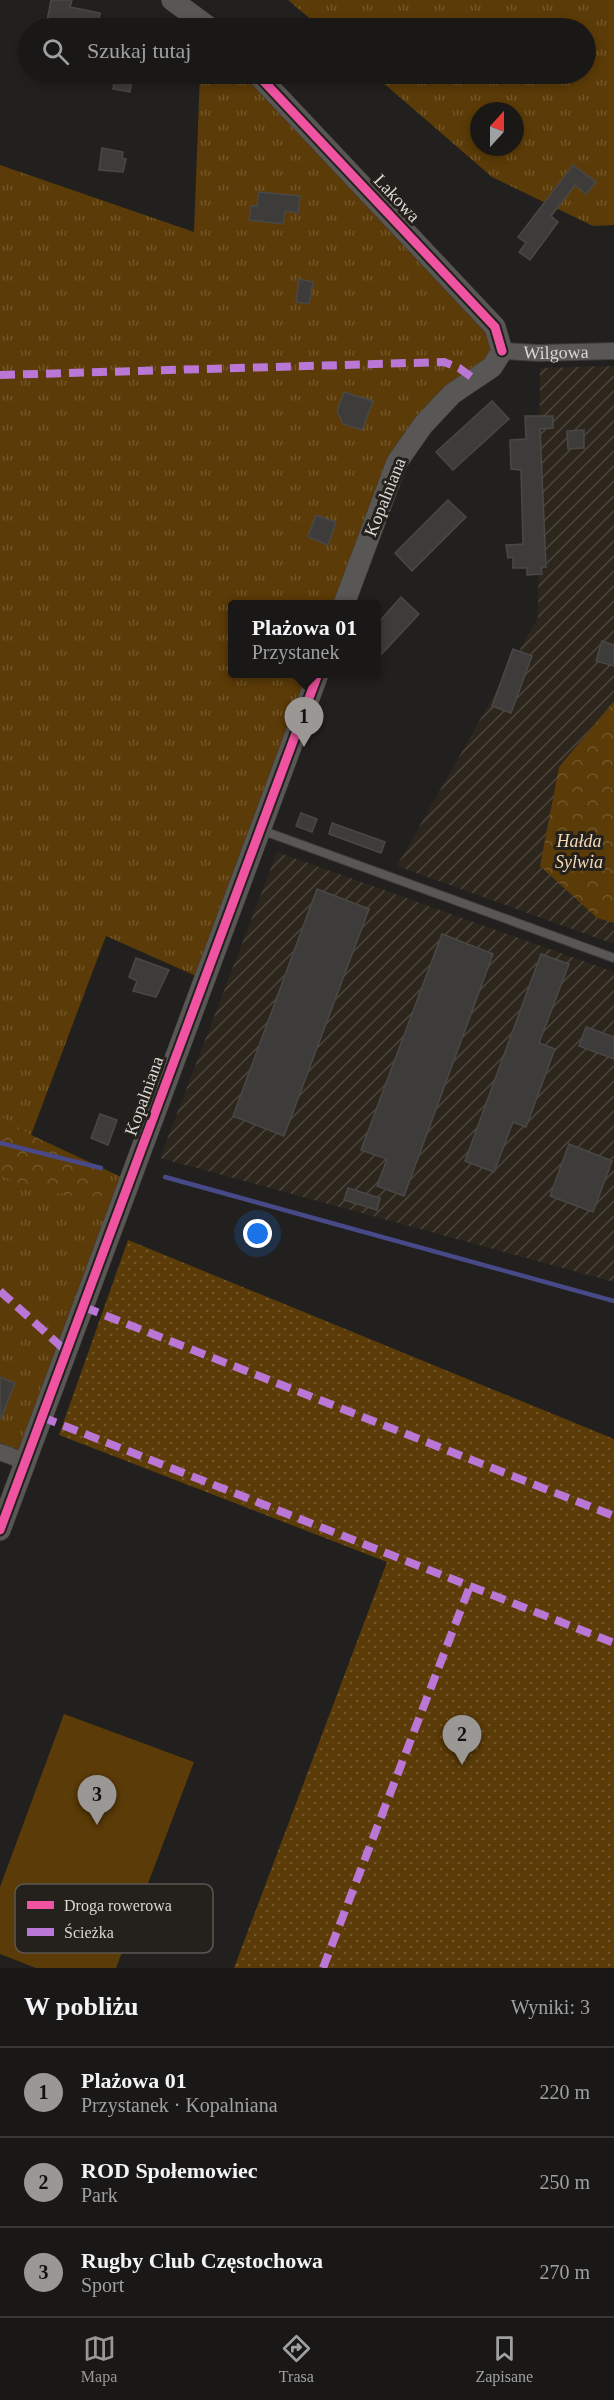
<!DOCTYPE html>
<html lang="pl">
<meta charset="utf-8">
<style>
body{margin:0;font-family:"Times New Roman",serif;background:#23211f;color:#f1f3f6}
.compass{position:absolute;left:470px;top:102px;width:54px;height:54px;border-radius:50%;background:#1a1816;box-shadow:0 3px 9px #0003;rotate:21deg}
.you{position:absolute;left:258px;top:1234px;width:21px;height:21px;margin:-15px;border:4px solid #fff;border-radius:50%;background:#1a73e8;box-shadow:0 0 0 9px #1a73e833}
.badge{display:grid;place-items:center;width:39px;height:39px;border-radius:50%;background:#9a9794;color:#111;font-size:20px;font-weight:700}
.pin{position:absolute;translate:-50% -50px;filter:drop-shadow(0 2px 3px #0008)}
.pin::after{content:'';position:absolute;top:32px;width:21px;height:18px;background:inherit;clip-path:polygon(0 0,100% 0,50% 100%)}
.popup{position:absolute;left:228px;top:600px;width:153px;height:78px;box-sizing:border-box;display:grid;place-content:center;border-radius:6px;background:#1a1816;filter:drop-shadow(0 2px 4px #0005);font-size:20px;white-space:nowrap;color:#9fa0a1}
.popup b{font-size:22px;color:#f1f3f6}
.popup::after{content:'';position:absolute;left:50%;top:100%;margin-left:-12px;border:12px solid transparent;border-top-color:#1a1816}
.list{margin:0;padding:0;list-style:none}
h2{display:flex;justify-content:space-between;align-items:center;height:78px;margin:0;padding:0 24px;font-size:26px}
h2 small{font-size:20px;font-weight:400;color:#9fa0a1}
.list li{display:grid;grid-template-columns:39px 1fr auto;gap:18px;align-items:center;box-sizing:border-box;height:90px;padding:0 24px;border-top:2px solid #383735}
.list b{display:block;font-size:22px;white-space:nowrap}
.list p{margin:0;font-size:20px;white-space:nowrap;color:#9fa0a1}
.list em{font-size:20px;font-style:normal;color:#9fa0a1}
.icon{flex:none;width:33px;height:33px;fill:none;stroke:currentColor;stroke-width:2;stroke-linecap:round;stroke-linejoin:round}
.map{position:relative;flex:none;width:614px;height:1968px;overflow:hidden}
.search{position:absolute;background:#1a1816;box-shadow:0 3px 9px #0003;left:18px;right:18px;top:18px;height:66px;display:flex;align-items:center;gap:15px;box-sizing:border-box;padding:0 21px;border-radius:33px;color:#9fa0a1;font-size:22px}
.sheet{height:348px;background:#1a1816}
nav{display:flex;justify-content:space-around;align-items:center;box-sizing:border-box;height:84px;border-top:2px solid #383735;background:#1a1816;font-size:16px;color:#9fa0a1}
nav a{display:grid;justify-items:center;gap:3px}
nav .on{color:#9a9794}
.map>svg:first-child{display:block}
</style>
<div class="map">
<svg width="614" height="1968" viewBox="0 0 614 1968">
<defs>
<pattern id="industrial-furrows" width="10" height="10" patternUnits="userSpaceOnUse" patternTransform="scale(1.5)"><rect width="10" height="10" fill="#2d261d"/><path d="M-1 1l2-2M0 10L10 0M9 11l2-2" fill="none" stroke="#4b453d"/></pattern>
<pattern id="grass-tufts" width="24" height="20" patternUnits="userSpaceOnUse" patternTransform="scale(1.5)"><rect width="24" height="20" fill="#5b3b07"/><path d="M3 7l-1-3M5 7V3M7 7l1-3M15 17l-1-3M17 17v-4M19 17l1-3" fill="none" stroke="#72572a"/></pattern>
<pattern id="forest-crowns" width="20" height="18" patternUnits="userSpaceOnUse" patternTransform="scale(1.5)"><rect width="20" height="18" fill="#5b3b07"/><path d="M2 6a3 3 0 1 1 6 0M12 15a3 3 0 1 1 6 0" fill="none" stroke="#72572a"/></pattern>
<pattern id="garden-dots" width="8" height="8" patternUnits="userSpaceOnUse" patternTransform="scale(1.5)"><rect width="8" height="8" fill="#5b3b07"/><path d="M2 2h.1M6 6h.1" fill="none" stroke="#72572a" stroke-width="1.8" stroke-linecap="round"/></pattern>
</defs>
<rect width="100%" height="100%" fill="#22201e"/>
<g fill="url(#industrial-furrows)">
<polygon points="614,366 614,944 397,866 538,618 540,368"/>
<polygon points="277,852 614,972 614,1282 160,1158"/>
</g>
<g fill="url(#grass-tufts)" fill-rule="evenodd">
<path d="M288,0h326v225l-21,1 -101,-49 -119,-103h213v-46h-265zM479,111h36v36h-36z"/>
<polygon points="200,74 252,74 347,170 502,351 423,425 344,604 232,604 232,674 318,674 205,980 106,936 31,1135 130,1181 24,1461 0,1452 0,165 194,232"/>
</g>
<g fill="url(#forest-crowns)">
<polygon points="614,701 614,923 597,918 540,866 559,767"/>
<polygon points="0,1116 31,1135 101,1168 110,1192 87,1198 37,1190 1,1176"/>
</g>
<polygon fill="#5b3b07" points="64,1714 194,1762 116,1968 36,1968 0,1954 0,1887"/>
<polygon fill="url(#garden-dots)" points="128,1240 614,1439 614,1968 234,1968 387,1562 59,1435"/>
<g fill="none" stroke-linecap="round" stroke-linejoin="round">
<g stroke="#484988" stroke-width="4.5">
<polyline points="0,1143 101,1168"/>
<polyline points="165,1177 614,1301"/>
</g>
</g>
<g fill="#3e3c3a" stroke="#4a4846" stroke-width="1.5">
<polygon points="51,0 72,0 70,7 100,13 97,28 46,26"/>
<polygon points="116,74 133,74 130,92 113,89"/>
<polygon points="102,148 123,152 122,158 126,159 123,172 99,170"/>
<polygon points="573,165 596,182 586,194 575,185 551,216 558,222 530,260 519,252 526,243 518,237"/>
<polygon points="259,192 300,196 298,213 285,211 283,224 249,220 251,206 257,206"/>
<polygon points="299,279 313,282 309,304 296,302"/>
<polygon points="344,392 373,401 362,430 343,424 337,411"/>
<polygon points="492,401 509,419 453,470 436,452"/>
<polygon points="525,416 553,416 553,428 540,429 546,567 541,567 542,574 527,575 527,568 513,568 513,557 508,558 506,545 523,544 521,470 511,469 510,440 526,439"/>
<polygon points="584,430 584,448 568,449 567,431"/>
<polygon points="448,500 466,517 412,571 395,553"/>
<polygon points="316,515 336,522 328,545 308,537"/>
<polygon points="401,597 419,614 376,660 376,625"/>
<polygon points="602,641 614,645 614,666 596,661"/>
<polygon points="513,649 532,656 511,713 492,706"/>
<polygon points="301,813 317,819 312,832 296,826"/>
<polygon points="332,823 385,842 381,853 329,834"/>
<polygon points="317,889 369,909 284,1136 233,1116"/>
<polygon points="442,934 493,954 404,1196 377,1186 387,1159 361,1150"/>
<polygon points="541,954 569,964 539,1043 555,1049 526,1127 513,1122 494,1172 465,1161"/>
<polygon points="136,958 169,970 156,997 133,991 137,981 129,977"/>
<polygon points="586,1027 614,1037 614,1059 579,1046"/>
<polygon points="100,1114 117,1120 108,1145 91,1138"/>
<polygon points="569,1144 612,1161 593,1212 550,1196"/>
<polygon points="348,1188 380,1198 377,1210 344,1200"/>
<polygon points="0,1377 15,1383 1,1419 0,1419"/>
</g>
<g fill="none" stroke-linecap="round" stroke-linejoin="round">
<g stroke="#3c3b39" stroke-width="10">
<polyline id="service" points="261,830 614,958"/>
</g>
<g stroke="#3c3b39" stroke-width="18">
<g id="minor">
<path id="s1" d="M502,351l37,2 75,-2"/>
<polyline points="0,1452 24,1461"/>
</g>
</g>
<g stroke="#3c3b39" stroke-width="22">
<g id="tertiary">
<polyline points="172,0 210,28"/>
<polyline points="257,74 495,327 502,351 492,367 452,394 423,425 397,462 344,604"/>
<polyline points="0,1530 318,674"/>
</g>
</g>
<use href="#service" stroke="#595755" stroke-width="8"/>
<use href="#minor" stroke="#595755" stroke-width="16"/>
<use href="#tertiary" stroke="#595755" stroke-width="21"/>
<g stroke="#ba77d6" stroke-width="8" stroke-dasharray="15 8" stroke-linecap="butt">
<polyline points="0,375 444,362 459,368 473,378"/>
<polyline points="0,1291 67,1352"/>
<polyline points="84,1307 614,1516"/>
<polyline points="42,1417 614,1643"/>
<polyline points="323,1968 470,1586"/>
</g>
<g stroke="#24201c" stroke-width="13">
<g id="cycleway">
<polyline points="257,74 495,327 502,351"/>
<polyline points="0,1530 318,674"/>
</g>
</g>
<use href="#cycleway" stroke="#f153a3" stroke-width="9"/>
</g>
<g text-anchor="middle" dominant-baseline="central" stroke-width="6" stroke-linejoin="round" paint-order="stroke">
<g font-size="18" fill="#dad7d4" stroke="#24201c">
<text transform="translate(397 198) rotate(47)">Lakowa</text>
<text stroke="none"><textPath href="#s1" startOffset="54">Wilgowa</textPath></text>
<text transform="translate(385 497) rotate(-68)">Kopalniana</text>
<text transform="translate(144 1096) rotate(-70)">Kopalniana</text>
</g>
<g font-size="18" font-style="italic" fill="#f6d9b6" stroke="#24201c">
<text x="579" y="841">Hałda<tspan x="579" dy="21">Sylwia</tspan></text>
</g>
</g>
<rect x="15" y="1884" width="198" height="69" rx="9" fill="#24201c" stroke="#5b5753" stroke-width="1.5"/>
<rect x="27" y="1901" width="27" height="8" fill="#f153a3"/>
<rect x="27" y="1928" width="27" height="8" fill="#ba77d6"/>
<g font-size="16" fill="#dad7d4">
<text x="64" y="1911">Droga rowerowa</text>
<text x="64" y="1938">Ścieżka</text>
</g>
</svg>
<svg class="compass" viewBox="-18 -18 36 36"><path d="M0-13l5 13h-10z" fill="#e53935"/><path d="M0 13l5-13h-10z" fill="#9fa0a1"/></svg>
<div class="you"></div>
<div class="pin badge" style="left:304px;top:747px">1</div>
<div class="popup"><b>Plażowa 01</b>Przystanek</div>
<div class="pin badge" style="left:462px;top:1765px">2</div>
<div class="pin badge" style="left:97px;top:1825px">3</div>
<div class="search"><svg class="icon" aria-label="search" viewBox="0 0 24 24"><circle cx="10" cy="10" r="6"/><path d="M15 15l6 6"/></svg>Szukaj tutaj</div>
</div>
<section class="sheet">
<h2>W pobliżu<small>Wyniki: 3</small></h2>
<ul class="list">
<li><span class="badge">1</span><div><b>Plażowa 01</b><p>Przystanek · Kopalniana</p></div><em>220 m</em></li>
<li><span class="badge">2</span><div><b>ROD Społemowiec</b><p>Park</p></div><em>250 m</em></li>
<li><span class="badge">3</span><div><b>Rugby Club Częstochowa</b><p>Sport</p></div><em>270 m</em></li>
</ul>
</section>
<nav>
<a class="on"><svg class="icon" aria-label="map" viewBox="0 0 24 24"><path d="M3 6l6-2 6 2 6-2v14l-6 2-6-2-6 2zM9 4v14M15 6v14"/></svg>Mapa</a>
<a><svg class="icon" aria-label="directions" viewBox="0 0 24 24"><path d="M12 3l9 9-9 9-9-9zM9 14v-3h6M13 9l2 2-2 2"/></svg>Trasa</a>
<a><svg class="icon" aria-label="saved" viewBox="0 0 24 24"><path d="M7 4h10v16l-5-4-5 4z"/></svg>Zapisane</a>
</nav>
